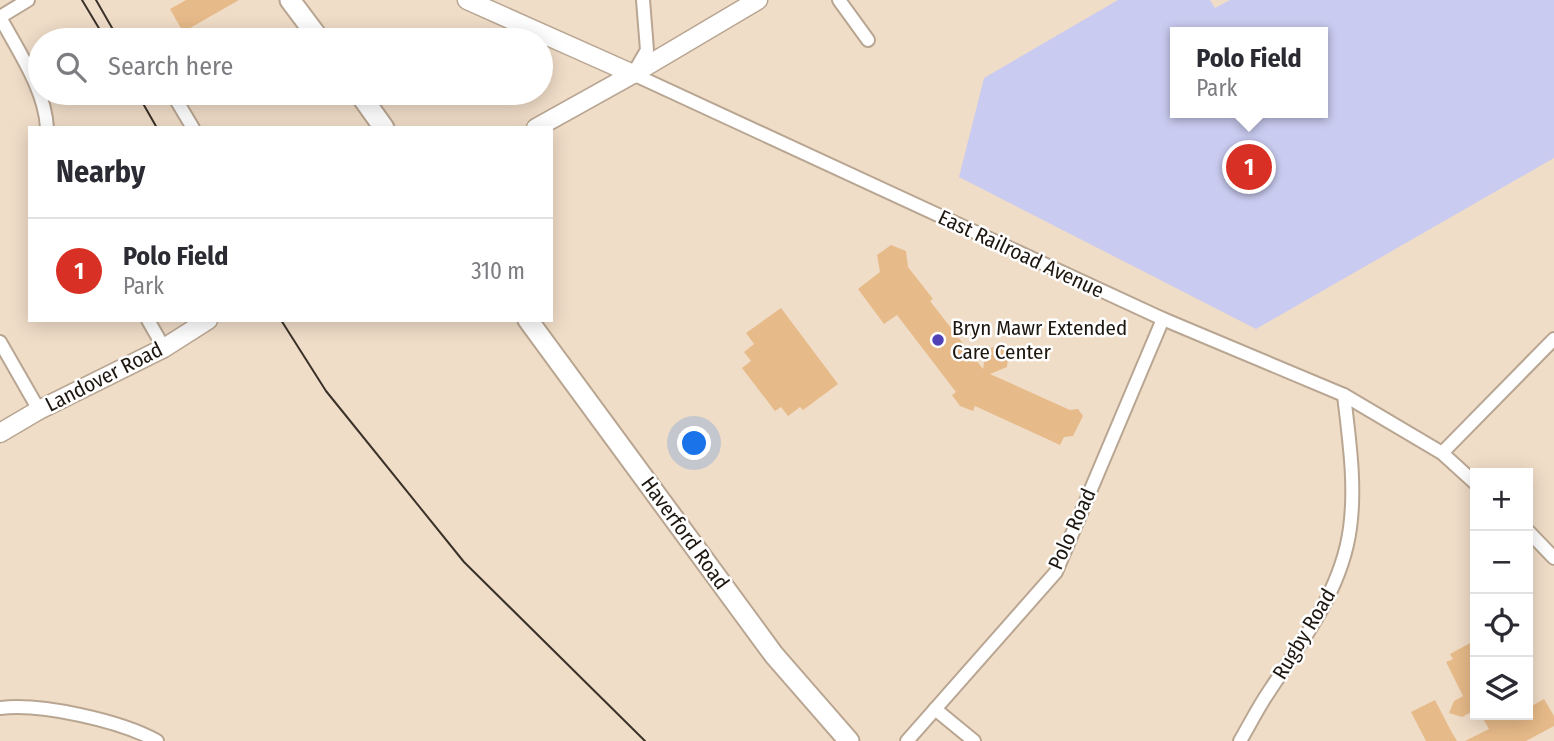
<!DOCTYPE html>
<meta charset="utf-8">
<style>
body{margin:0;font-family:"Fira Sans Condensed",sans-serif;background:#f7f7f7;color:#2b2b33}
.controls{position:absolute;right:21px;bottom:21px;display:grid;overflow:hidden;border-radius:0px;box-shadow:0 4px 18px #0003}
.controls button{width:63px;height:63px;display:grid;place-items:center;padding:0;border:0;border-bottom:2px solid #e1e1e2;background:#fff;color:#2b2b33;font:35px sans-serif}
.you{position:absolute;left:695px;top:444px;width:24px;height:24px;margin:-18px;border:5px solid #fff;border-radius:50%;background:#1a73e8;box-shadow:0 0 0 10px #1a73e833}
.badge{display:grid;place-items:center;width:46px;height:46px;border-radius:50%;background:#d93025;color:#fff;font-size:23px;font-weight:700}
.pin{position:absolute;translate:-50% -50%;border:4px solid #fff;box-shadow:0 2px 7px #0006}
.popup{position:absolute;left:1170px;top:27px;width:158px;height:91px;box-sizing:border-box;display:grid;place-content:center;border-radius:0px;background:#fff;filter:drop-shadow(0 2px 5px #0005);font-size:23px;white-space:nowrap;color:#7c7c81}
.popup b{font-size:26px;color:#2b2b33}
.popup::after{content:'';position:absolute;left:50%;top:100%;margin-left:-14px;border:14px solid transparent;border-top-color:#fff}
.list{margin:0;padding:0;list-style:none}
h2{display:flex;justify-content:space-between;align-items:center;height:91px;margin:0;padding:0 28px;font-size:30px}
h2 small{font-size:23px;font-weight:400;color:#7c7c81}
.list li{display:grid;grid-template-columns:46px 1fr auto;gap:21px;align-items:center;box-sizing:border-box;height:105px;padding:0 28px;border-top:2px solid #e1e1e2}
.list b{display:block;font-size:26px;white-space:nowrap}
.list p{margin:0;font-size:23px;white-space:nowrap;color:#7c7c81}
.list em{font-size:23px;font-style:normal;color:#7c7c81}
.icon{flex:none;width:38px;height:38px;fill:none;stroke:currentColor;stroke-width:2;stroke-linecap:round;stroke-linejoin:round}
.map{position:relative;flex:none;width:1554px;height:741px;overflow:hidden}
.search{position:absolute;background:#fff;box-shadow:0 4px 18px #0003;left:28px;top:28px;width:525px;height:77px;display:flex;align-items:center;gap:18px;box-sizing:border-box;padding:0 24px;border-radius:38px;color:#7c7c81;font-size:26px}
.panel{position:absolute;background:#fff;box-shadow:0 4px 18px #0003;left:28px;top:126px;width:525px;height:196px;border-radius:0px}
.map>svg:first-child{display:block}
</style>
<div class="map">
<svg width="1554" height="741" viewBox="0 0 1554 741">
<rect width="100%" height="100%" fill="#f0ddc8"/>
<path fill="#c9cbf0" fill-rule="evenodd" d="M1118,0h92l5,8 15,-8h324v158l-298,171 -297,-152 25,-99zM1176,32h146v81h-146z"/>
<g fill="#e7ba89">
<polygon points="186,0 239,0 183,32 170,9"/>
<polygon points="891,245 906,251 908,267 933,299 930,301 983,369 986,350 1004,343 1009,348 1007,367 990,374 1070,410 1078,409 1083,416 1073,436 1064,437 1060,445 975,406 973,411 960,406 952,395 956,392 897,315 884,324 858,289 880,272 877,255"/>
<polygon points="781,308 838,384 803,410 800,407 788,416 781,407 775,411 742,368 751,361 744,352 754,344 746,333"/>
<polygon points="1472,642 1475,649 1475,710 1462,717 1449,713 1454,701 1463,696 1446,662 1453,659 1450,654"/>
<polygon points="1544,699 1554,716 1554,726 1526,741 1465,741 1489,729 1481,715 1528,715 1528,708"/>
<polygon points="1435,700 1451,731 1457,741 1426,741 1411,712"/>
</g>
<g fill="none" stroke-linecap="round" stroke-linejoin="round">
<g stroke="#b9a692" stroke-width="16">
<g id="street">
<path d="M28,0l-28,17c18,34 45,72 47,111"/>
<polyline points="643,0 647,50 633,74 1163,319 1344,395 1442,453 1475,483"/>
<polyline points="839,0 868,40"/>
<polyline points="172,93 193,128"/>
<polyline points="148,320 164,348"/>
<polyline points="0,342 39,410"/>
<polyline points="1442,453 1554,339"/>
<polyline points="1528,531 1554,558"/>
<path d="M0,708c42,-5 121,13 157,33"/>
<polyline points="935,709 974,741"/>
<polyline points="907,741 1056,572 1163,319"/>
<path d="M1240,741c10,-17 19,-35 30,-51 33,-50 72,-101 80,-162 6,-44 -1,-89 -6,-133"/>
</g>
</g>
<g stroke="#b9a692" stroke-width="21">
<g id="secondary">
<polyline points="467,0 633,74"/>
<polyline points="536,128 633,74 758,0"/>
<polyline points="0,433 39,410 164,348 208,320"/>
</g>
</g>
<g stroke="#b9a692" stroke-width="23">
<g id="primary">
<polyline points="290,0 320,40"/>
<polyline points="359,93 384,128"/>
<polyline points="528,320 774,655 849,741"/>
</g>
</g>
<use href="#street" stroke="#fff" stroke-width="12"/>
<use href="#secondary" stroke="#fff" stroke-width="18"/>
<use href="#primary" stroke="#fff" stroke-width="19"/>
<g stroke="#3a3229" stroke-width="2">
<polyline points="82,0 106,40"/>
<polyline points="96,0 119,40"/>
<polyline points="137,93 157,128"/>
<polyline points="281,320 326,391 464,562 645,741"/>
</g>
</g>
<circle fill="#5041b8" stroke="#fff" stroke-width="2.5" cx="938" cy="340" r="7"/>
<g text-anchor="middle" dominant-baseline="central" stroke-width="5" stroke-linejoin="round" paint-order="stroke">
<g font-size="21" fill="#1e1710" stroke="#fff">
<text transform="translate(1021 254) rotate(25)">East Railroad Avenue</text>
<text transform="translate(104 377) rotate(-27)">Landover Road</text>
<text transform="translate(1072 529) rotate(-66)">Polo Road</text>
<text transform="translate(685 533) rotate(54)">Haverford Road</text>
<text transform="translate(1304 634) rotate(-59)">Rugby Road</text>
</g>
<g font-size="21" fill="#1e1710" stroke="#fff" text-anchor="start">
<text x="952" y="328">Bryn Mawr Extended<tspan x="952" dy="24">Care Center</tspan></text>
</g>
</g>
</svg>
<div class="controls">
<button>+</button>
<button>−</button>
<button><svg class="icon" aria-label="locate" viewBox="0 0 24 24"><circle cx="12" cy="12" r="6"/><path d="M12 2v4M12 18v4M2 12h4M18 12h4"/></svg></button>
<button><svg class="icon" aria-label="layers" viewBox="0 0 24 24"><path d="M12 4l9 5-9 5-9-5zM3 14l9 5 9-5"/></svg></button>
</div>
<div class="you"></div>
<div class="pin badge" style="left:1249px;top:167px">1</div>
<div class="popup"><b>Polo Field</b>Park</div>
<div class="search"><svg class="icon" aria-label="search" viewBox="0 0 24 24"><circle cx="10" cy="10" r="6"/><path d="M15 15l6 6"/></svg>Search here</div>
<section class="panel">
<h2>Nearby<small></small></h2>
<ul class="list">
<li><span class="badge">1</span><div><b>Polo Field</b><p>Park</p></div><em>310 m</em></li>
</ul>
</section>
</div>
